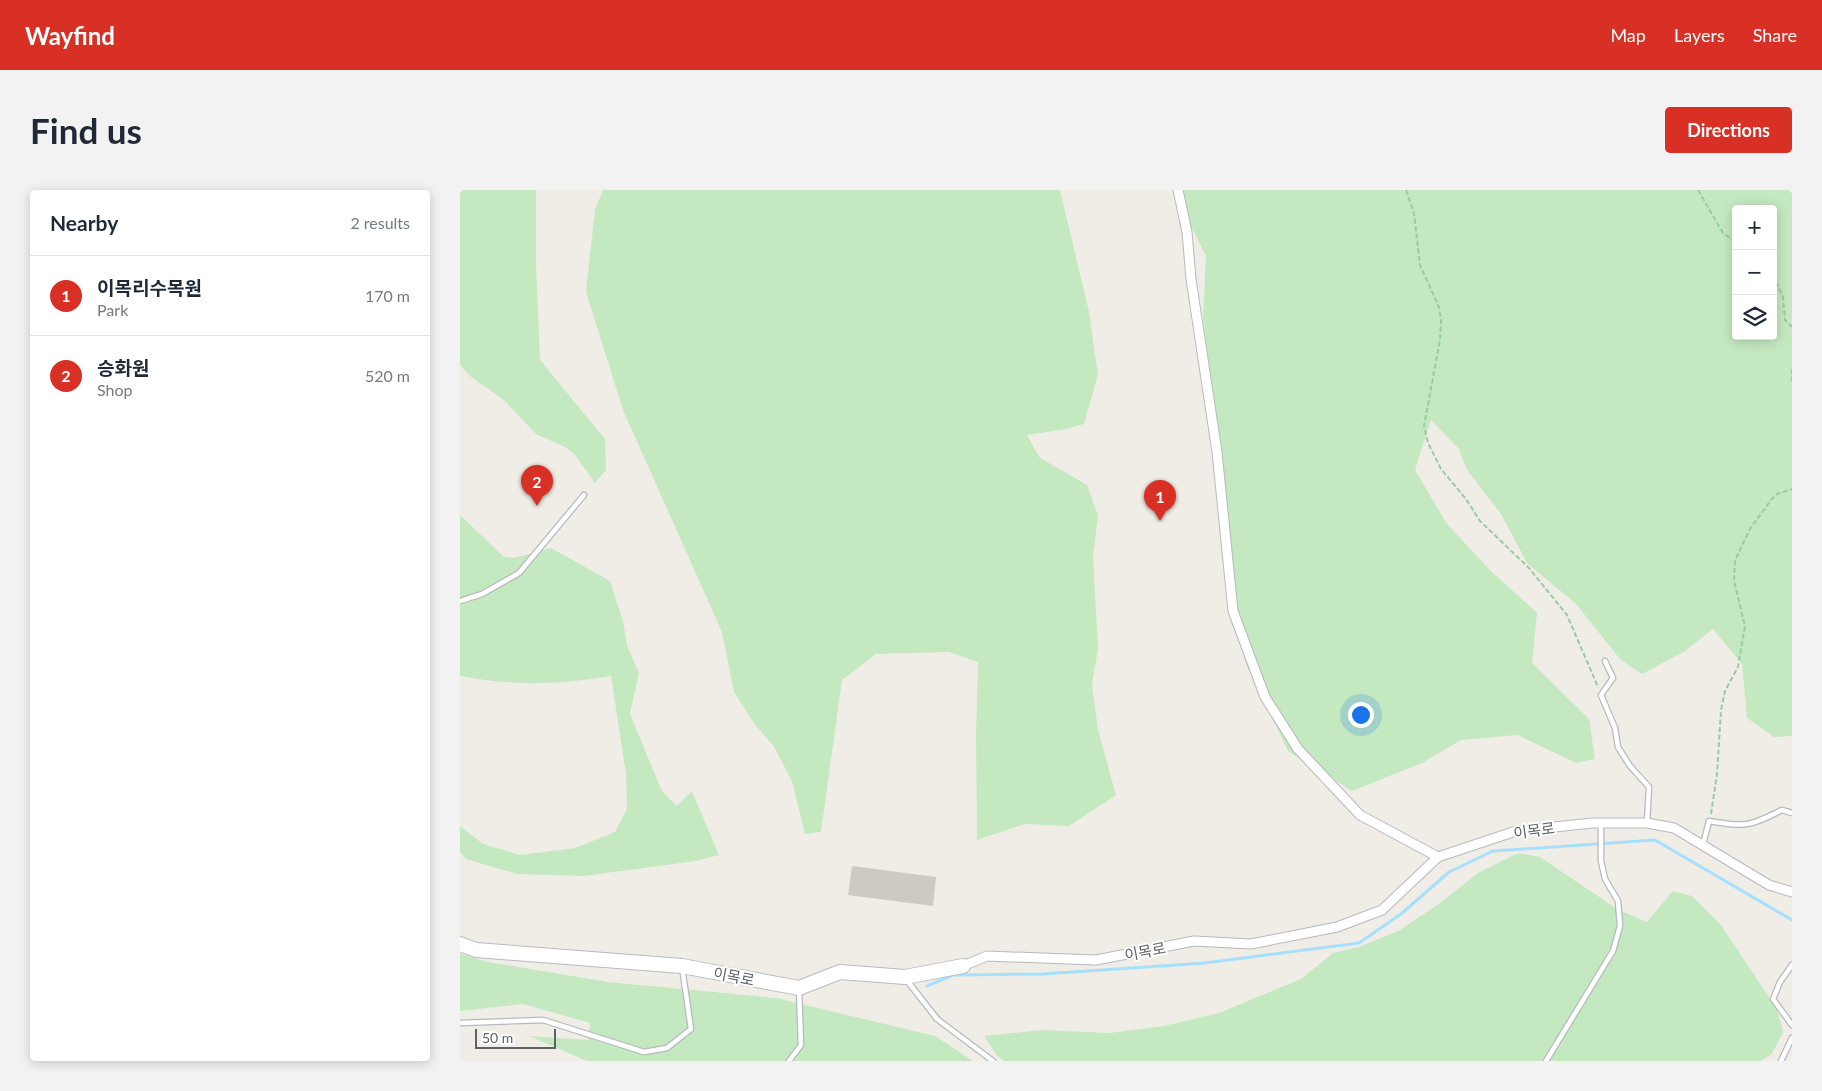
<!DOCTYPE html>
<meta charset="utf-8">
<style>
body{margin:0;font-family:Lato,"Noto Sans KR",sans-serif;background:#f2f2f3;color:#1f2937}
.controls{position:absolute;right:15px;top:15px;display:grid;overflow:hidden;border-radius:5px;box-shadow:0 2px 12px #0003}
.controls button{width:45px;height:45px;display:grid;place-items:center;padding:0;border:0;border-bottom:1px solid #e0e1e3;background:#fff;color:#1f2937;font:25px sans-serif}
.scale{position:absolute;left:15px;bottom:12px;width:81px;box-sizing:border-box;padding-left:5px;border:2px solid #5d6267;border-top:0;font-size:14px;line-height:18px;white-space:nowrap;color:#5d6267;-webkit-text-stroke:4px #fff;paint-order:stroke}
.you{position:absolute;left:900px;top:524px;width:18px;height:18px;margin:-12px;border:4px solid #fff;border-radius:50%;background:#1a73e8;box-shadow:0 0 0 8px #1a73e833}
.badge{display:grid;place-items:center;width:32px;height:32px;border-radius:50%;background:#d93025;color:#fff;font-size:16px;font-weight:700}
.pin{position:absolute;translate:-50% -41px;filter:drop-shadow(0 1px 2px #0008)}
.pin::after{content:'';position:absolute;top:26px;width:18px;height:15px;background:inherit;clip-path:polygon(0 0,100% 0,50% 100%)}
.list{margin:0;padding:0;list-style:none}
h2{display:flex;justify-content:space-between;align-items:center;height:65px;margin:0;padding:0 20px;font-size:21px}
h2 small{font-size:16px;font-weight:400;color:#747a83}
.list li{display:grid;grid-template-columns:32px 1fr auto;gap:15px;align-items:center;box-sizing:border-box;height:80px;padding:0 20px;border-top:1px solid #e0e1e3}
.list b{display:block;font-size:19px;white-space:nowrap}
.list p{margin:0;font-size:16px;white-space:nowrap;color:#747a83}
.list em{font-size:16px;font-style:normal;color:#747a83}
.icon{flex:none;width:28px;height:28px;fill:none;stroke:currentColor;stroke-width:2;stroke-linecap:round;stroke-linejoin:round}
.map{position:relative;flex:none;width:1332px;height:871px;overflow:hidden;border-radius:5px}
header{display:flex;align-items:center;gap:30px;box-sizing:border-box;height:70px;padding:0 25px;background:#d93025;color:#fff}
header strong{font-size:24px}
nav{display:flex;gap:28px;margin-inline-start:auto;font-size:18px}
.intro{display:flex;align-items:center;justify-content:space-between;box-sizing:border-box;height:120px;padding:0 30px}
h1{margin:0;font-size:35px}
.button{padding:12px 22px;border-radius:5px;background:#d93025;color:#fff;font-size:18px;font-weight:700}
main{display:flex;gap:30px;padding:0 30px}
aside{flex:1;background:#fff;border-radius:5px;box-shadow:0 2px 12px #0003}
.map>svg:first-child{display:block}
</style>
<header>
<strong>Wayfind</strong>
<nav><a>Map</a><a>Layers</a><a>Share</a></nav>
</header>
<div class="intro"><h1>Find us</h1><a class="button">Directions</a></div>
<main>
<aside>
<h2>Nearby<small>2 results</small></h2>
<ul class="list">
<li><span class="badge">1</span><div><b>이목리수목원</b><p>Park</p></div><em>170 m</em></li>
<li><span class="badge">2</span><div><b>승화원</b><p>Shop</p></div><em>520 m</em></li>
</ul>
</aside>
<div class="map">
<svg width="1332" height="871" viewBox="0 0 1332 871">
<rect width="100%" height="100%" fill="#f0ede6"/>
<g fill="#c4e9c1" fill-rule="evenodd">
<polygon points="0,0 76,0 76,74 80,170 145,249 146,280 135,293 115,265 107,258 76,244 44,210 11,187 0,175"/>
<polygon points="143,0 600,0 629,122 638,185 624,234 606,239 567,245 580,268 627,295 638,325 633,366 638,458 632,495 638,540 656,605 609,636 565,634 517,650 516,545 518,472 489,462 416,464 382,490 361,642 345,644 332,591 313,555 295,535 274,502 262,442 163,220 126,102 135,20"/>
<path d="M713,0h619v546l-18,1 -27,-19 -5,-54 -29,-35 -28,22 -43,23 -22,-15 -44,-55 -49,-41 -26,-49 -34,-44 -8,-21 -28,-29 -16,50 32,54 43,46 47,43 -5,50 57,56 6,40 -19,4 -59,-28 -56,5 -39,23 -70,28 -64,-40 -42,-87 -18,-94 -10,-139 -15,-113 3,-62zM1276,19h37v127h-37z"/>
<path d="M0,325l44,42 10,1 37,-10 59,33 13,40 4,24 12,28 -9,41 32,77 15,15 15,-15 27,64 -23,6 -112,15 -67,-2 -51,-15 -6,-7v-26l23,18 37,11 55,-7 40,-16 12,-23 -1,-35 -15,-98c-51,9 -100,10 -151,0z"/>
<polygon points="1058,663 1080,667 1157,719 1187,732 1213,701 1232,706 1261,735 1317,819 1323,842 1312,864 1301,871 545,871 537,866 524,846 582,840 649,843 704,836 759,823 841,789 873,763 899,757 940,740 980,713 1018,683"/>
<polygon points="0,764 28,772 148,792 316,808 475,846 513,871 127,871 69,846 128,850 130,833 63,814 0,821"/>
</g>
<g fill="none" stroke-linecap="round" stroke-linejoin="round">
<polyline stroke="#a7e0ff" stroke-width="3" points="467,796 493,785 583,784 745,773 899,753 941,724 989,682 1033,661 1195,650 1332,730"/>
</g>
<polygon fill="#cdcac4" points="392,676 476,687 473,716 388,705"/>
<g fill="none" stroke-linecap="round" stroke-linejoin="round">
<g stroke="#b6b9bd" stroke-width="7">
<g id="lane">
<polyline points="0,411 22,404 59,383 124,305"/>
<polyline points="1145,471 1153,488 1141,505 1155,538 1158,557 1170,576 1189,597 1187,633"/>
<path d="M1243,655l6,-24c37,6 39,6 73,-11l10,3"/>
<polyline points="1332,775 1320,792 1313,809 1332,835"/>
<polyline points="445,788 477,829 533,871"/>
<polyline points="0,833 83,830 184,862 207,858 231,839 222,777"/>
<polyline points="329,871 341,855 339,799"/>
<polyline points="1086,871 1153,761 1160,736 1158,711 1145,689 1141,671 1141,634"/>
<polyline points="1321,871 1332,848"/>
</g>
</g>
<g stroke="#b6b9bd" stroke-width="11">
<g id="street">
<polyline points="718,0 727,42 731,89 757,262 773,421 805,507 838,559 900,625 978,667"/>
<polyline points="503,776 527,766 636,770 734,751 791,754 877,737 922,720 978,667 1056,641 1132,633 1187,633 1214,638 1309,695 1332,702"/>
</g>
</g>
<g stroke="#b7bbc0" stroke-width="16">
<polyline id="secondary" points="0,754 16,760 222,776 339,798 380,782 445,787 503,776"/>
</g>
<g stroke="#99cba3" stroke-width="2" stroke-dasharray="5 2.5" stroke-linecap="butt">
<polyline points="946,0 954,23 960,75 979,117 981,131 980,150 964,236 968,253 981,279 1006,309 1020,331 1069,378 1107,425 1138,497"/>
<polyline points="1238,0 1263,43 1276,52"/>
<polyline points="1313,85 1323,107 1325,130 1332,137"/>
<polyline points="1332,179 1332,194"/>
<polyline points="1251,624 1257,584 1261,520 1265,501 1278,477 1285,436 1274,391 1275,370 1290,339 1311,310 1317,304 1332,299"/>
</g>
<use href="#lane" stroke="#fff" stroke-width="4.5"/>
<use href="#street" stroke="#fff" stroke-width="9"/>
<use href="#secondary" stroke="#fff" stroke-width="14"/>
</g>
<g text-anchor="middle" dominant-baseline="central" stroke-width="4" stroke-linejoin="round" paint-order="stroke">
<g font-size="15" fill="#5d6267" stroke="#fff">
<text transform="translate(1074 640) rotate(-8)">이목로</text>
<text transform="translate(685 761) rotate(-11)">이목로</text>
<text transform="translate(274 786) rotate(11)">이목로</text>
</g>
</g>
</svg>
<div class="controls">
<button>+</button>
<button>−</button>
<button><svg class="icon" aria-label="layers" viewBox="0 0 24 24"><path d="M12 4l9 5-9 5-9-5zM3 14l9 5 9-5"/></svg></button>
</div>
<div class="scale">50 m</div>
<div class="you"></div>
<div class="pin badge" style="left:700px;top:331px">1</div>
<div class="pin badge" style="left:77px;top:316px">2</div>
</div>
</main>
